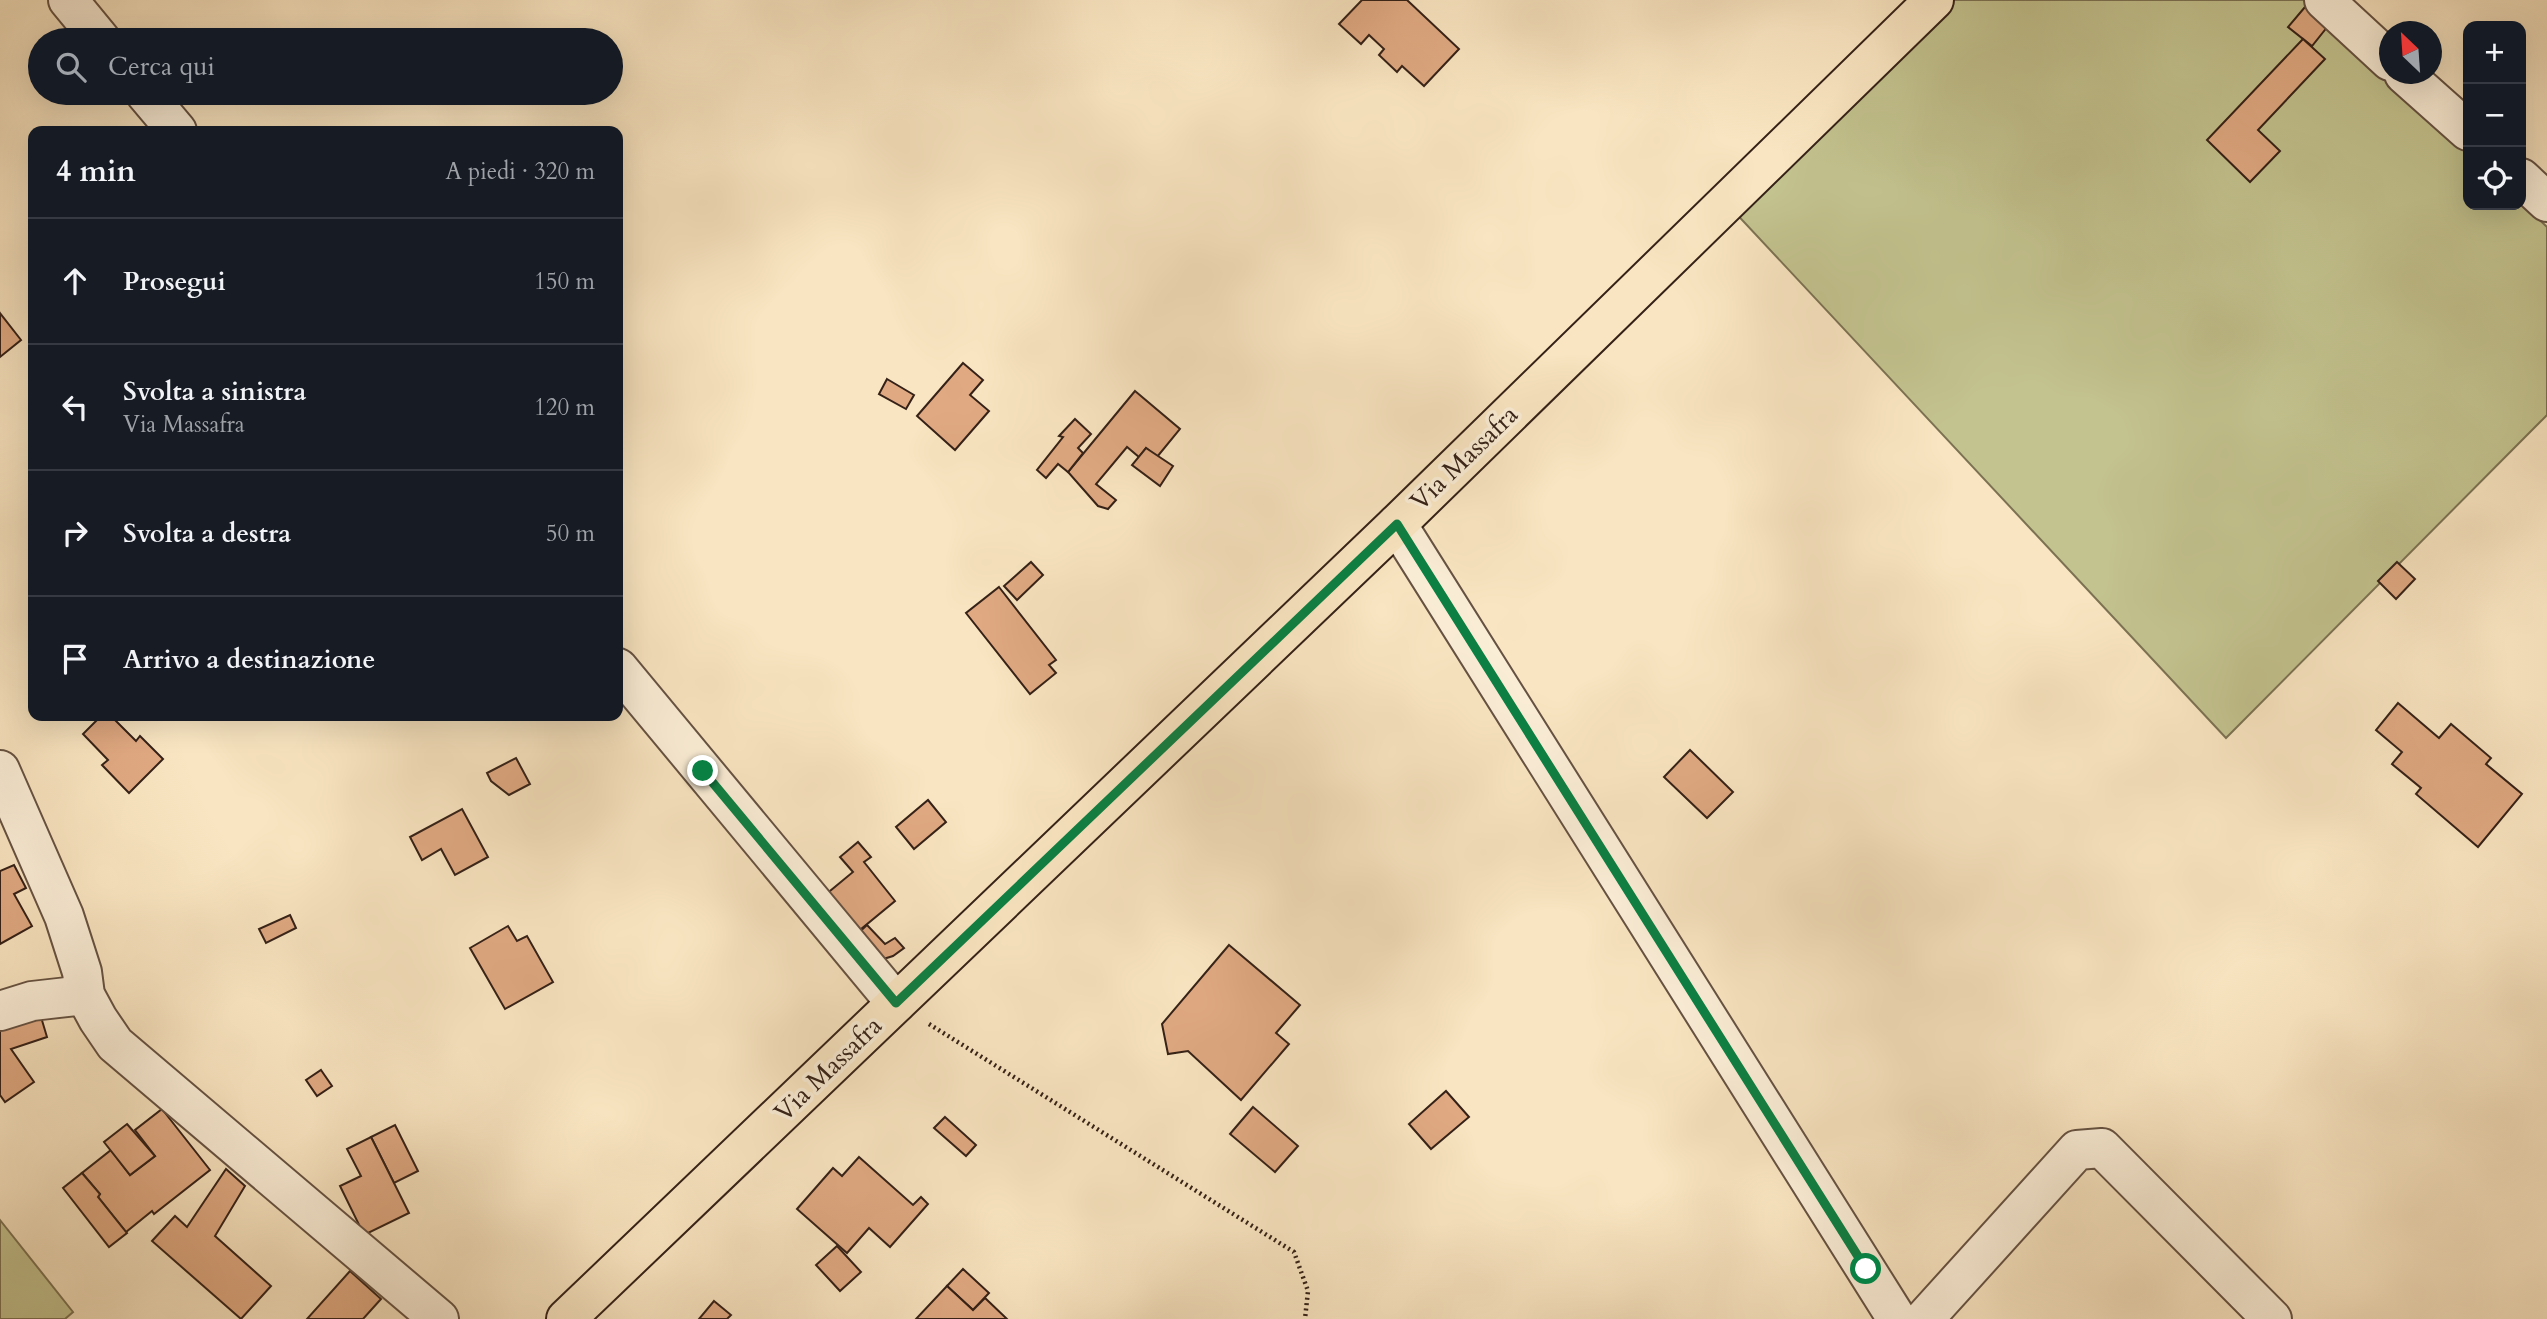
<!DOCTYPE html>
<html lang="it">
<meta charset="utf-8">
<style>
body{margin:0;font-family:Cardo,serif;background:#242831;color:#f1f3f6}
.controls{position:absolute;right:21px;top:21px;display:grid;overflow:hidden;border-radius:14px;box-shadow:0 7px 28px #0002}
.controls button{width:63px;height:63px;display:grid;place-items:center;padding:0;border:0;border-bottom:2px solid #363941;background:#171b24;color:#f1f3f6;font:35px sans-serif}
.compass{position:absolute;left:2379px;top:21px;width:63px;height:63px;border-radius:50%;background:#171b24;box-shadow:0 7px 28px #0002;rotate:335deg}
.stop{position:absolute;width:21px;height:21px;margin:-16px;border:5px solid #0b8043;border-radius:50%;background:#fff}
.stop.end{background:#0b8043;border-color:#fff;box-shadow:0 2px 7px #0008}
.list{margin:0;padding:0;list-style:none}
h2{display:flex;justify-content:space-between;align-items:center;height:91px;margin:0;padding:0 28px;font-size:30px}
h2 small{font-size:23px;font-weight:400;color:#9ea1a6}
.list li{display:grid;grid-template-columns:46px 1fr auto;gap:21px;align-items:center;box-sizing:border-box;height:126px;padding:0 28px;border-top:2px solid #363941}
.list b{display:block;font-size:26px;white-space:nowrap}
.list p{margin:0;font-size:23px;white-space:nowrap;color:#9ea1a6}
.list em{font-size:23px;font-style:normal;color:#9ea1a6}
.icon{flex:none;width:38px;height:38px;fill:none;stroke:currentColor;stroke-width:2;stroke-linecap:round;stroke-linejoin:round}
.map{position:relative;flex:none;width:2547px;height:1319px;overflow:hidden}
.search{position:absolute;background:#171b24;box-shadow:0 7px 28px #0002;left:28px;top:28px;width:595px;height:77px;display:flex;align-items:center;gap:18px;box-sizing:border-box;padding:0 24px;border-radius:38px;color:#9ea1a6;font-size:26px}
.panel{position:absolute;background:#171b24;box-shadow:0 7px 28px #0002;left:28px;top:126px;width:595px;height:595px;border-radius:14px}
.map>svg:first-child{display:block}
</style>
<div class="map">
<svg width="2547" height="1319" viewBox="0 0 2547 1319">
<rect width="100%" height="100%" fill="#f9e5c1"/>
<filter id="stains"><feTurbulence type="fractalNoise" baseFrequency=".00286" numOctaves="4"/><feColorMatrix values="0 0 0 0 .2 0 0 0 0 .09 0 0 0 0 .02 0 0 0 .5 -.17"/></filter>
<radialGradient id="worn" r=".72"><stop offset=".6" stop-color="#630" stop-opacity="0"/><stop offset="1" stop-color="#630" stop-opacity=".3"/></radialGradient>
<g fill="#c3c38f" stroke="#7c7253" stroke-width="2">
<polygon points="1952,0 2310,0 2468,152 2468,205 2521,205 2521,202 2547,227 2547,415 2226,738 1730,207"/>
<polygon points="0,1220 73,1312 65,1319 0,1319"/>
</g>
<g fill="#e0a982" stroke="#352117" stroke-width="2">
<polygon points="1362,0 1407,0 1459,49 1424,86 1402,66 1397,72 1379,55 1384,49 1369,35 1361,44 1339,24"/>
<polygon points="2305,7 2328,26 2312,46 2288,27"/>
<polygon points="2303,39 2325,59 2258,130 2280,151 2250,182 2207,140"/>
<polygon points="0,313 21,340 0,357"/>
<polygon points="963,363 983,380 970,395 989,411 955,450 917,416"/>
<polygon points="887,379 914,395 906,409 879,394"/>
<polygon points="1135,391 1180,429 1157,457 1146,448 1139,457 1127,447 1096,484 1116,500 1108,509 1098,506 1068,472"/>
<polygon points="1075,419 1091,434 1078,448 1083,453 1068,472 1058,464 1046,478 1037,470 1063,437 1059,436"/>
<polygon points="1146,448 1173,466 1160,486 1132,465"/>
<polygon points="1031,562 1043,575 1017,600 1004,586"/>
<polygon points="2397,562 2415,579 2396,599 2378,581"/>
<polygon points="999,587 1056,660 1049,665 1056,673 1030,694 966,613"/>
<polygon points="2398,703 2439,738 2451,724 2491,758 2486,764 2522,794 2478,847 2416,794 2421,788 2392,764 2402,752 2376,730"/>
<polygon points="101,716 111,716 136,741 140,736 163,759 129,793 102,765 108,760 83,734"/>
<polygon points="1690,750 1733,792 1707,818 1664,777"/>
<polygon points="516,758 530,784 509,795 491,781 487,773"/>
<polygon points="928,800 946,822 914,849 896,827"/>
<polygon points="462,809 488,857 455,875 441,849 422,860 410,837"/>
<polygon points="858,842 871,857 864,862 895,901 855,934 824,896 853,872 840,857"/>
<polygon points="14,865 26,888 14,894 32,926 0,944 0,871"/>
<polygon points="290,915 296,928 266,943 259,929"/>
<polygon points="867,925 885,944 895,938 904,948 893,956 880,960 855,936"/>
<polygon points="508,926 517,941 527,936 553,982 505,1009 470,948"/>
<polygon points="1229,945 1300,1005 1276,1033 1289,1044 1241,1100 1188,1051 1168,1054 1162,1024"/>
<polygon points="41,1017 47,1037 11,1049 34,1082 5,1102 0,1095 0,1030"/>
<polygon points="321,1070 332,1086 317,1096 306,1080"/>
<polygon points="1446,1091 1469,1117 1431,1149 1409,1124"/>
<polygon points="1253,1107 1298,1146 1275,1172 1230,1134"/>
<polygon points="162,1109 210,1170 154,1214 152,1211 126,1232 98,1197 100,1194 82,1173 111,1150 130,1175 155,1156 135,1130"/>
<polygon points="945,1117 976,1145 966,1156 934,1128"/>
<polygon points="127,1124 155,1156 130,1175 104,1142"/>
<polygon points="395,1125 418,1171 394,1183 371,1137"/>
<polygon points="371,1137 409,1213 364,1235 340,1186 361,1176 347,1149"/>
<polygon points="859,1157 913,1205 921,1197 928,1204 890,1247 869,1228 847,1253 797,1209 833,1168 842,1176"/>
<polygon points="226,1169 245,1186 215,1236 271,1286 241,1319 152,1241 175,1216 187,1227"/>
<polygon points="82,1173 100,1194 98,1197 127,1233 109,1247 63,1188"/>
<polygon points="837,1246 861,1272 840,1291 816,1265"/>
<polygon points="963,1269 989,1293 973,1310 947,1286"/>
<polygon points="350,1271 381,1299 363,1319 307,1319"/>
<polygon points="947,1286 973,1310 985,1298 1007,1319 916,1319"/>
<polygon points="714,1301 731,1315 727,1319 699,1319"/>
</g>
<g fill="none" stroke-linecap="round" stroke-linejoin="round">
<g stroke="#665242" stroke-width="42">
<g id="minor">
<polyline points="68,0 101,40"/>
<polyline points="2324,0 2390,61"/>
<polyline points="2404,74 2468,131"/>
<polyline points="145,93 177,131"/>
<polyline points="2521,178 2547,202"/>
<polyline points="1397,524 1897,1319"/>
<polyline points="618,668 896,1003"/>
<polyline points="0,770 64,916 82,972 85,995 98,1019 115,1044 439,1319"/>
<polyline points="0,1011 32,1001 85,995"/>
<polyline points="1924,1319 2077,1150 2102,1148 2272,1319"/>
</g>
</g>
<g stroke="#352117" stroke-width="42">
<polyline id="major" points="566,1319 1397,524 1934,0"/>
</g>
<polyline stroke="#352117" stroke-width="4.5" stroke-dasharray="2 3.5" stroke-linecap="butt" points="929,1024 1294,1252 1308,1291 1305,1319"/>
<use href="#minor" stroke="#fbeed7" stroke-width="38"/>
<use href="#major" stroke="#f9e5c1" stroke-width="38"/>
</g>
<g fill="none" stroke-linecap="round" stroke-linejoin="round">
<polyline stroke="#0b8043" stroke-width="9" points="703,771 896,1003 1397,524 1866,1269"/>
</g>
<g text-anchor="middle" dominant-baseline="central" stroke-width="7" stroke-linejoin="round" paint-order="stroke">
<g font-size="26" fill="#352117" stroke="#fbeed7">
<text transform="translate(1464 458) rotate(-44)">Via Massafra</text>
<text transform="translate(828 1069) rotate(-44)">Via Massafra</text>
</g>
</g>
<rect width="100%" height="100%" filter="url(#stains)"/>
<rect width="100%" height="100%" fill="url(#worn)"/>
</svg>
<div class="controls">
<button>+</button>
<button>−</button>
<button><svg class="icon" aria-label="locate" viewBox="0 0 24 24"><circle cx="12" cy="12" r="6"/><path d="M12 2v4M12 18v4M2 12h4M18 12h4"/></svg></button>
</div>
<svg class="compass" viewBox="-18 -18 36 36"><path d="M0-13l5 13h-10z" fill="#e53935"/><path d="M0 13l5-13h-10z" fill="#9ea1a6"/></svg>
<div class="stop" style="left:1866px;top:1269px"></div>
<div class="stop end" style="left:703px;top:771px"></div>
<div class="search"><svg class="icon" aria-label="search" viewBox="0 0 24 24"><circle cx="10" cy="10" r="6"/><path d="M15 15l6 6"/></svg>Cerca qui</div>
<section class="panel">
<h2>4 min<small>A piedi · 320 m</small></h2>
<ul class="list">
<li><svg class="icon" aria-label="ahead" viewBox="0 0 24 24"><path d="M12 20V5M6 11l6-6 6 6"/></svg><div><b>Prosegui</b></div><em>150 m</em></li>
<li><svg class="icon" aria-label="left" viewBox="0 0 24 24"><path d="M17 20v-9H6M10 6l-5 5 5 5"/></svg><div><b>Svolta a sinistra</b><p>Via Massafra</p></div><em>120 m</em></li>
<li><svg class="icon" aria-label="right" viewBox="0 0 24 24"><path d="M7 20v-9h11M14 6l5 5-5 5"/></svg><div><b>Svolta a destra</b></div><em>50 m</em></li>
<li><svg class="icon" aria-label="arrive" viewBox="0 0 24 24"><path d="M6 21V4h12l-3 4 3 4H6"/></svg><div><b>Arrivo a destinazione</b></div></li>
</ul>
</section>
</div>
